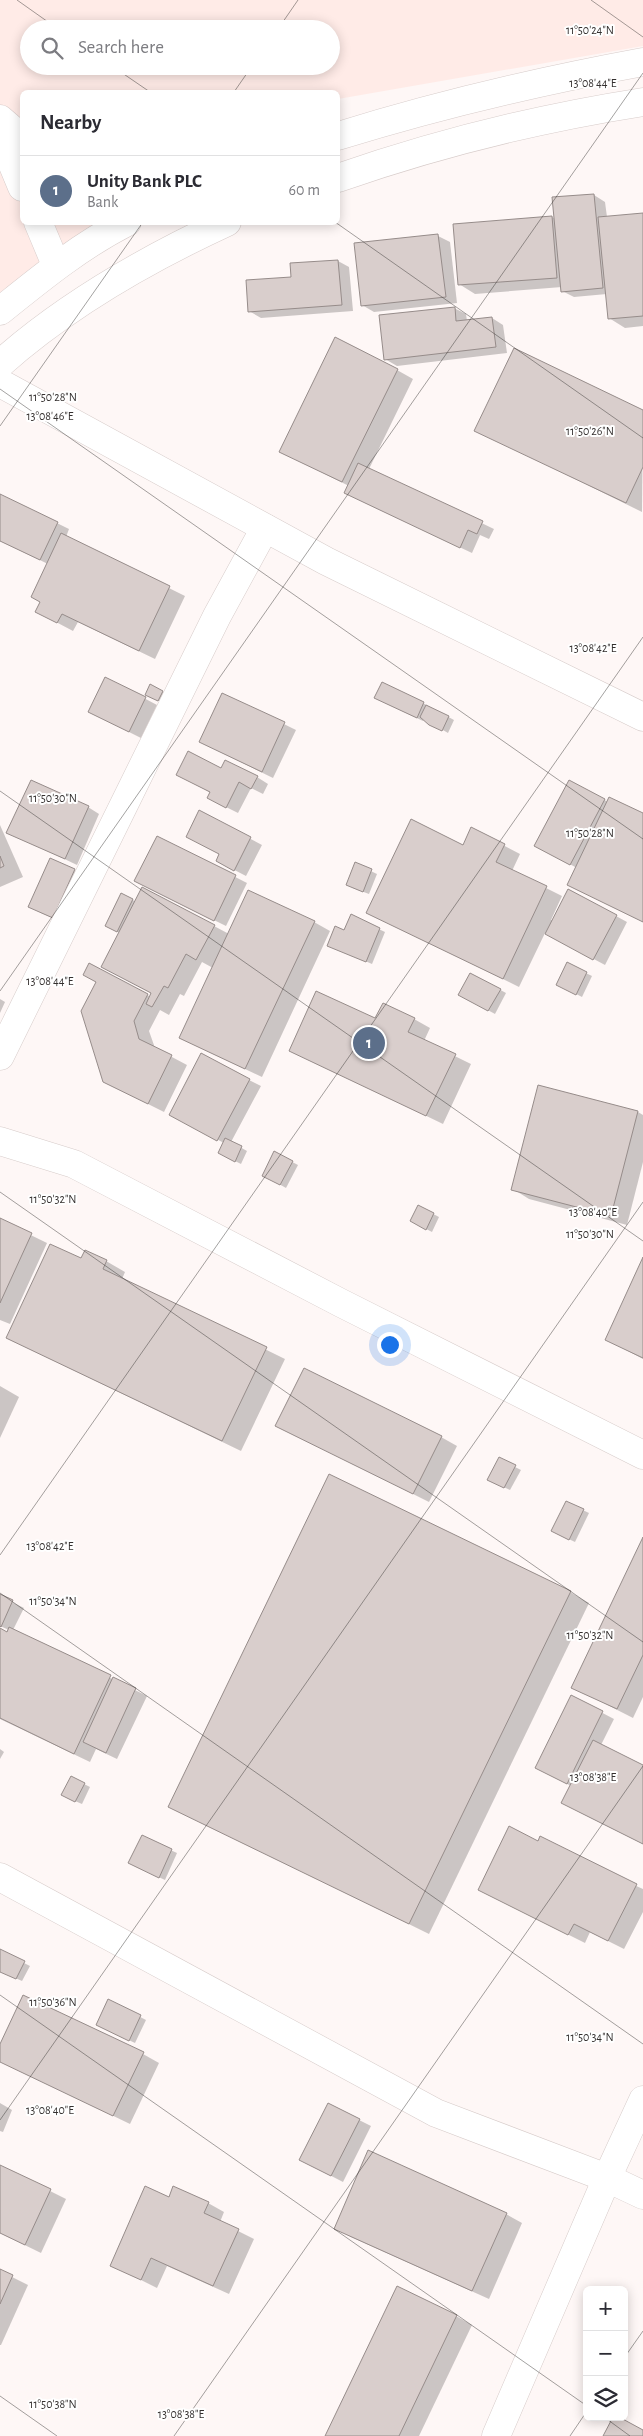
<!DOCTYPE html>
<meta charset="utf-8">
<style>
body{margin:0;font-family:"Alegreya Sans",sans-serif;background:#f2f2f3;color:#2b2b33}
.controls{position:absolute;right:15px;bottom:15px;display:grid;overflow:hidden;border-radius:8px;box-shadow:0 2px 12px #0003}
.controls button{width:45px;height:45px;display:grid;place-items:center;padding:0;border:0;border-bottom:1px solid #e1e1e2;background:#fff;color:#2b2b33;font:25px sans-serif}
.you{position:absolute;left:389px;top:1344px;width:18px;height:18px;margin:-12px;border:4px solid #fff;border-radius:50%;background:#1a73e8;box-shadow:0 0 0 8px #1a73e833}
.badge{display:grid;place-items:center;width:32px;height:32px;border-radius:50%;background:#db2777;color:#fff;font-size:16px;font-weight:700}
.pin{position:absolute;translate:-50% -50%;border:2px solid #fff;box-shadow:0 1px 5px #0006}
.list{margin:0;padding:0;list-style:none}
h2{display:flex;justify-content:space-between;align-items:center;height:65px;margin:0;padding:0 20px;font-size:21px}
h2 small{font-size:16px;font-weight:400;color:#7c7c81}
.list li{display:grid;grid-template-columns:32px 1fr auto;gap:15px;align-items:center;box-sizing:border-box;height:70px;padding:0 20px;border-top:1px solid #e1e1e2}
.list b{display:block;font-size:19px;white-space:nowrap}
.list p{margin:0;font-size:16px;white-space:nowrap;color:#7c7c81}
.list em{font-size:16px;font-style:normal;color:#7c7c81}
.icon{flex:none;width:28px;height:28px;fill:none;stroke:currentColor;stroke-width:2;stroke-linecap:round;stroke-linejoin:round}
.map{position:relative;flex:none;width:643px;height:2436px;overflow:hidden}
.search{position:absolute;background:#fff;box-shadow:0 2px 12px #0003;left:20px;top:20px;width:320px;height:55px;display:flex;align-items:center;gap:12px;box-sizing:border-box;padding:0 18px;border-radius:28px;color:#7c7c81;font-size:19px}
.panel{position:absolute;background:#fff;box-shadow:0 2px 12px #0003;left:20px;top:90px;width:320px;height:135px;border-radius:8px}
.map>svg:first-child{display:block}
</style>
<div class="map">
<svg width="643" height="2436" viewBox="0 0 643 2436">
<rect width="100%" height="100%" fill="#fef7f6"/>
<path fill="#ffebe7" fill-rule="evenodd" d="M0,0h643v46l-305,53v-7h-316v130l88,1 -110,84zM29,29h302v37h-302z"/>
<g fill="#0003">
<polygon points="594,195 605,202 607,217 643,214 643,326 625,328 609,318 607,294 574,297 562,291 562,287 475,294 459,284 552,217 556,219"/>
<polygon points="438,236 450,242 457,303 374,312 362,305"/>
<polygon points="338,261 349,267 353,311 261,318 249,311 293,278"/>
<polygon points="454,308 466,314 467,321 492,318 503,325 507,353 397,366 385,359"/>
<polygon points="397,370 413,379 369,469 494,529 489,539 480,535 472,553 357,499 349,486 297,460"/>
<polygon points="643,411 642,512 476,430"/>
<polygon points="0,495 69,529 66,537 185,596 155,659 78,622 73,631 37,612 42,602 48,564 0,541"/>
<polygon points="106,678 157,705 141,738 101,718"/>
<polygon points="151,686 168,695 164,703 152,698"/>
<polygon points="223,694 296,730 273,778 200,742"/>
<polygon points="381,701 423,703 454,720 448,733 424,719 423,721"/>
<polygon points="221,770 257,777 268,784 263,794 251,788 238,813 220,804 211,793 189,781"/>
<polygon points="569,781 608,802 643,815 643,922 569,885 577,868 547,852"/>
<polygon points="88,807 99,814 77,865 8,832"/>
<polygon points="199,812 262,845 246,876 217,861 221,854"/>
<polygon points="0,825 23,877 0,887"/>
<polygon points="472,829 520,854 512,871 562,896 551,920 616,916 627,922 605,965 545,933 519,987 384,921 463,846"/>
<polygon points="157,837 247,883 226,926 147,887"/>
<polygon points="51,859 86,876 65,923 41,913"/>
<polygon points="356,864 377,874 369,894 353,888"/>
<polygon points="132,900 214,926 229,934 314,922 330,931 262,1077 180,1038 213,968 202,962 184,996 180,994 169,1015 160,1010 149,1031 155,1048 187,1065 164,1112 120,1090 97,982 90,965 151,997 152,993 120,933 112,929"/>
<polygon points="351,916 385,932 372,964 335,948"/>
<polygon points="567,964 592,976 582,997 557,984"/>
<polygon points="471,974 506,993 495,1014 460,995"/>
<polygon points="0,999 5,1002 0,1013"/>
<polygon points="414,1019 430,1028 424,1041 471,1064 443,1124 290,1050 376,1020"/>
<polygon points="249,1080 261,1086 231,1142 247,1151 241,1164 225,1156 224,1143 182,1121"/>
<polygon points="638,1112 643,1115 643,1162 627,1225 529,1199 513,1189"/>
<polygon points="275,1153 298,1165 286,1188 263,1175"/>
<polygon points="418,1206 439,1217 432,1232 411,1221"/>
<polygon points="0,1220 47,1243 10,1324 0,1320"/>
<polygon points="82,1260 106,1261 125,1272 122,1279 285,1359 241,1451 7,1338"/>
<polygon points="643,1260 643,1359 607,1340"/>
<polygon points="0,1386 19,1397 0,1438"/>
<polygon points="277,1426 441,1437 457,1446 429,1502"/>
<polygon points="515,1467 521,1470 510,1490 495,1483"/>
<polygon points="566,1502 589,1513 575,1542 558,1534"/>
<polygon points="643,1540 643,1697 633,1718 572,1687"/>
<polygon points="570,1592 589,1603 429,1934 169,1806"/>
<polygon points="0,1596 24,1608 13,1630 147,1696 117,1759 96,1749 90,1762 0,1719 0,1630 8,1633 9,1630 0,1626"/>
<polygon points="572,1697 614,1719 601,1745 643,1766 643,1844 579,1812 571,1786 548,1774"/>
<polygon points="0,1749 4,1752 0,1759"/>
<polygon points="84,1784 90,1787 82,1804 68,1798"/>
<polygon points="142,1837 177,1853 165,1880 135,1866"/>
<polygon points="538,1842 643,1889 643,1912 624,1949 590,1932 585,1943 495,1898"/>
<polygon points="0,1951 30,1966 22,1981 0,1971"/>
<polygon points="109,2001 146,2020 135,2043 103,2028"/>
<polygon points="0,2046 143,2054 159,2063 130,2124 0,2061"/>
<polygon points="0,2103 12,2110 3,2132 0,2131"/>
<polygon points="359,2120 371,2126 343,2182 312,2166"/>
<polygon points="0,2166 66,2199 41,2253 0,2233"/>
<polygon points="169,2199 208,2203 224,2212 220,2222 254,2239 229,2294 167,2266 157,2288 111,2265"/>
<polygon points="506,2214 522,2223 489,2299 351,2237 335,2228"/>
<polygon points="0,2271 28,2285 1,2345 0,2345"/>
<polygon points="456,2316 472,2325 419,2436 327,2436"/>
</g>
<g fill="#d9cecc" stroke="#968c8a">
<polygon points="594,194 603,288 561,292 552,197"/>
<polygon points="643,213 643,316 608,319 598,217"/>
<polygon points="552,216 557,278 458,285 453,224"/>
<polygon points="438,234 446,297 361,306 354,243"/>
<polygon points="338,260 342,305 248,312 246,280 291,277 290,263"/>
<polygon points="455,307 456,321 492,317 496,347 384,360 379,315"/>
<polygon points="335,337 398,369 342,482 279,452"/>
<polygon points="514,348 643,410 643,467 626,503 474,431"/>
<polygon points="358,463 483,521 477,534 468,530 460,548 344,493"/>
<polygon points="0,494 58,522 40,560 0,541"/>
<polygon points="61,533 170,586 139,651 62,614 57,623 35,612 40,602 31,597"/>
<polygon points="105,677 146,697 129,732 88,712"/>
<polygon points="382,682 424,702 417,718 374,698"/>
<polygon points="150,684 163,691 158,701 145,695"/>
<polygon points="222,693 285,722 262,772 199,742"/>
<polygon points="426,705 449,716 442,731 429,725 420,717"/>
<polygon points="188,751 221,768 225,760 258,776 251,789 239,782 226,808 207,798 210,792 176,775"/>
<polygon points="31,780 89,806 65,859 6,833"/>
<polygon points="569,780 605,799 570,865 534,846"/>
<polygon points="609,797 643,813 643,922 567,885"/>
<polygon points="199,810 251,837 234,871 216,861 219,854 186,837"/>
<polygon points="411,819 463,845 471,827 505,844 496,862 547,886 503,979 366,913"/>
<polygon points="157,836 236,875 214,921 134,881"/>
<polygon points="0,856 4,866 0,868"/>
<polygon points="50,858 75,869 53,918 28,907"/>
<polygon points="355,862 372,869 363,892 346,885"/>
<polygon points="142,887 215,925 196,960 186,954 168,988 164,986 152,1007 146,1004 151,993 101,967"/>
<polygon points="568,889 617,915 593,960 545,934"/>
<polygon points="248,890 315,921 245,1069 179,1038"/>
<polygon points="121,893 133,899 117,932 105,926"/>
<polygon points="351,914 380,928 366,962 327,946 335,926 344,930"/>
<polygon points="567,962 587,972 576,995 556,985"/>
<polygon points="89,963 148,994 134,1021 139,1039 172,1055 148,1104 103,1082 81,1011 96,982 83,975"/>
<polygon points="470,973 501,989 488,1011 458,995"/>
<polygon points="316,991 375,1018 383,1003 415,1018 408,1032 456,1054 426,1116 289,1051"/>
<polygon points="201,1053 250,1079 217,1141 169,1115"/>
<polygon points="538,1085 638,1111 611,1216 511,1190"/>
<polygon points="225,1138 242,1146 235,1162 218,1153"/>
<polygon points="274,1151 293,1161 280,1185 262,1176"/>
<polygon points="418,1205 434,1213 426,1230 410,1221"/>
<polygon points="0,1218 32,1233 0,1303"/>
<polygon points="50,1244 81,1258 85,1250 107,1260 103,1269 267,1347 222,1441 6,1338"/>
<polygon points="643,1257 643,1358 605,1340"/>
<polygon points="304,1368 442,1436 413,1494 275,1426"/>
<polygon points="499,1457 516,1465 504,1488 487,1480"/>
<polygon points="329,1474 571,1591 409,1924 168,1807"/>
<polygon points="566,1501 584,1509 569,1540 551,1531"/>
<polygon points="643,1537 643,1655 617,1709 571,1688"/>
<polygon points="0,1594 13,1600 1,1627 0,1626"/>
<polygon points="9,1627 111,1675 74,1754 0,1718 0,1628 7,1632"/>
<polygon points="113,1677 136,1688 106,1753 83,1742"/>
<polygon points="571,1695 603,1711 567,1784 535,1768"/>
<polygon points="593,1740 643,1765 643,1844 561,1803"/>
<polygon points="71,1776 85,1783 75,1802 61,1795"/>
<polygon points="509,1826 538,1841 540,1836 637,1884 608,1941 574,1924 568,1935 478,1890"/>
<polygon points="142,1835 172,1849 159,1878 128,1863"/>
<polygon points="0,1949 25,1961 16,1979 0,1972"/>
<polygon points="23,1995 144,2052 113,2116 0,2062 0,2044"/>
<polygon points="108,1999 141,2015 129,2041 96,2025"/>
<polygon points="328,2103 360,2119 331,2176 299,2160"/>
<polygon points="368,2150 507,2213 472,2291 334,2229"/>
<polygon points="0,2165 51,2189 25,2245 0,2233"/>
<polygon points="145,2186 169,2197 173,2186 209,2202 204,2213 239,2229 213,2286 151,2258 141,2280 110,2266"/>
<polygon points="0,2269 13,2275 0,2304"/>
<polygon points="397,2286 457,2315 399,2436 325,2436"/>
<polygon points="613,2417 619,2417 643,2430 643,2436 603,2436"/>
</g>
<g fill="none" stroke-linecap="round" stroke-linejoin="round">
<g stroke="#d7ccca" stroke-width="29">
<g id="minor">
<polyline points="0,134 22,187"/>
<polyline points="38,222 56,265"/>
<polyline points="0,383 326,561 643,717"/>
<polyline points="0,1056 217,616 265,528"/>
<polyline points="0,1141 74,1164 341,1303 643,1455"/>
<polyline points="0,1877 436,2113 607,2178 643,2195"/>
<polyline points="496,2436 607,2178 643,2100"/>
</g>
</g>
<g stroke="#d7ccca" stroke-width="29">
<g id="highway">
<polyline points="0,119 22,138"/>
<path d="M338,136c100,-31 202,-55 305,-74"/>
<path d="M338,178c98,-34 202,-60 305,-76"/>
<path d="M0,311c41,-33 80,-65 127,-89"/>
<path d="M0,364c66,-59 147,-105 227,-142"/>
</g>
</g>
<use href="#minor" stroke="#fff" stroke-width="28"/>
<use href="#highway" stroke="#fff" stroke-width="28"/>
</g>
<path fill="none" stroke="#34302f" stroke-width="1" stroke-opacity="0.45" d="M17,0l41,29M591,0l52,37M278,29l20,-29M112,66l38,26M234,92l18,-26M335,222l308,216M0,389l643,450M0,426l143,-204M0,791l643,450M0,991l643,-918M0,1192l643,450M0,1555l643,-918M0,1593l643,451M0,1995l587,411M0,2120l643,-918M624,2358l19,-27M0,2396l57,40M604,2417l26,19M174,2436l469,-670M570,2436l17,-25"/>
<g font-size="12" text-anchor="middle" fill="#34302f" stroke="#fff" stroke-width="4" stroke-linejoin="round" paint-order="stroke">
<text x="590" y="34">11°50'24"N</text>
<text x="593" y="87">13°08'44"E</text>
<text x="53" y="401">11°50'28"N</text>
<text x="50" y="420">13°08'46"E</text>
<text x="590" y="435">11°50'26"N</text>
<text x="593" y="652">13°08'42"E</text>
<text x="53" y="802">11°50'30"N</text>
<text x="590" y="837">11°50'28"N</text>
<text x="50" y="985">13°08'44"E</text>
<text x="53" y="1203">11°50'32"N</text>
<text x="593" y="1216">13°08'40"E</text>
<text x="590" y="1238">11°50'30"N</text>
<text x="50" y="1550">13°08'42"E</text>
<text x="53" y="1605">11°50'34"N</text>
<text x="590" y="1639">11°50'32"N</text>
<text x="593" y="1781">13°08'38"E</text>
<text x="53" y="2006">11°50'36"N</text>
<text x="590" y="2041">11°50'34"N</text>
<text x="50" y="2114">13°08'40"E</text>
<text x="53" y="2408">11°50'38"N</text>
<text x="181" y="2418">13°08'38"E</text>
</g>
</svg>
<div class="controls">
<button>+</button>
<button>−</button>
<button><svg class="icon" aria-label="layers" viewBox="0 0 24 24"><path d="M12 4l9 5-9 5-9-5zM3 14l9 5 9-5"/></svg></button>
</div>
<div class="you"></div>
<div class="pin badge" style="left:369px;top:1043px;background:#5c6f8a">1</div>
<div class="search"><svg class="icon" aria-label="search" viewBox="0 0 24 24"><circle cx="10" cy="10" r="6"/><path d="M15 15l6 6"/></svg>Search here</div>
<section class="panel">
<h2>Nearby<small></small></h2>
<ul class="list">
<li><span class="badge" style="background:#5c6f8a">1</span><div><b>Unity Bank PLC</b><p>Bank</p></div><em>60 m</em></li>
</ul>
</section>
</div>
